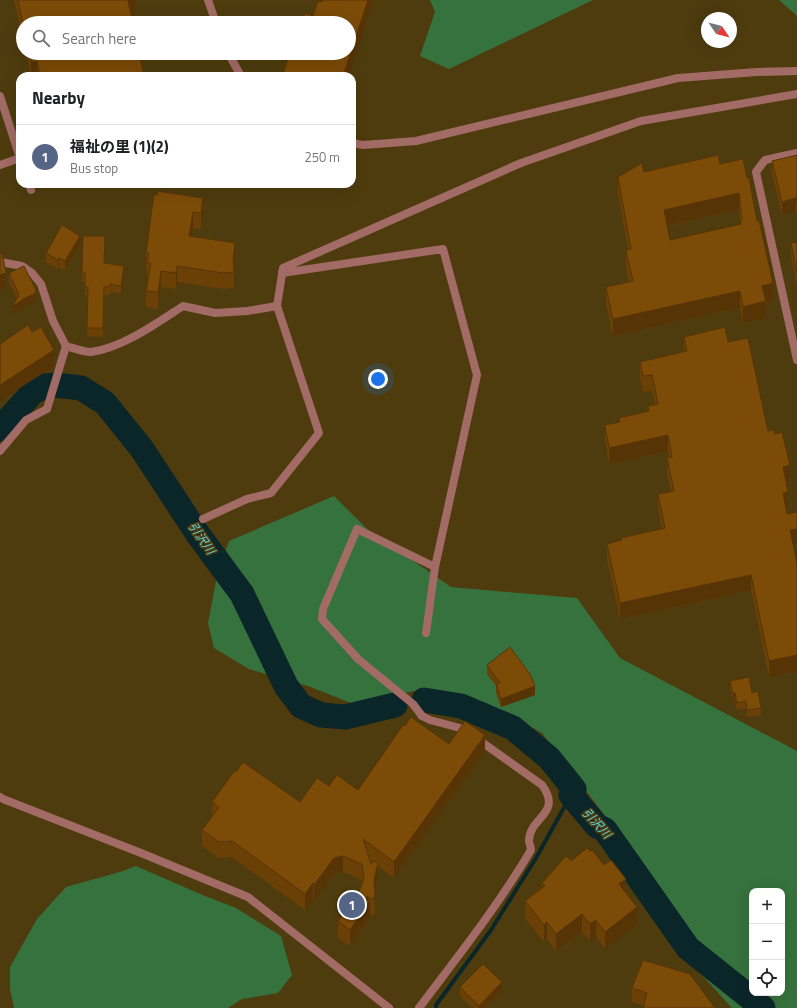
<!DOCTYPE html>
<meta charset="utf-8">
<style>
body{margin:0;font-family:"Titillium Web","Noto Sans JP",sans-serif;background:#f6f6f6;color:#202124}
.controls{position:absolute;right:12px;bottom:12px;display:grid;overflow:hidden;border-radius:8px;box-shadow:0 4px 16px #0002}
.controls button{width:36px;height:36px;display:grid;place-items:center;padding:0;border:0;border-bottom:1px solid #e0e0e0;background:#fff;color:#202124;font:20px sans-serif}
.compass{position:absolute;left:701px;top:12px;width:36px;height:36px;border-radius:50%;background:#fff;box-shadow:0 4px 16px #0002;rotate:125deg}
.you{position:absolute;left:378px;top:379px;width:14px;height:14px;margin:-10px;border:3px solid #fff;border-radius:50%;background:#1a73e8;box-shadow:0 0 0 6px #1a73e833}
.badge{display:grid;place-items:center;width:26px;height:26px;border-radius:50%;background:#566486;color:#fff;font-size:13px;font-weight:700}
.pin{position:absolute;translate:-50% -50%;border:2px solid #fff;box-shadow:0 1px 4px #0006}
.list{margin:0;padding:0;list-style:none}
h2{display:flex;justify-content:space-between;align-items:center;height:52px;margin:0;padding:0 16px;font-size:17px}
h2 small{font-size:13px;font-weight:400;color:#757577}
.list li{display:grid;grid-template-columns:26px 1fr auto;gap:12px;align-items:center;box-sizing:border-box;height:64px;padding:0 16px;border-top:1px solid #e0e0e0}
.list b{display:block;font-size:15px;white-space:nowrap}
.list p{margin:0;font-size:13px;white-space:nowrap;color:#757577}
.list em{font-size:13px;font-style:normal;color:#757577}
.icon{flex:none;width:22px;height:22px;fill:none;stroke:currentColor;stroke-width:2;stroke-linecap:round;stroke-linejoin:round}
.map{position:relative;flex:none;width:797px;height:1008px;overflow:hidden}
.search{position:absolute;background:#fff;box-shadow:0 4px 16px #0002;left:16px;top:16px;width:340px;height:44px;display:flex;align-items:center;gap:10px;box-sizing:border-box;padding:0 14px;border-radius:22px;color:#757577;font-size:15px}
.panel{position:absolute;background:#fff;box-shadow:0 4px 16px #0002;left:16px;top:72px;width:340px;height:116px;border-radius:12px}
.map>svg:first-child{display:block}
</style>
<div class="map">
<svg width="797" height="1008" viewBox="0 0 797 1008">
<rect width="100%" height="100%" fill="#4e3c0e"/>
<g fill="#36723d" fill-rule="evenodd">
<polygon points="430,0 593,0 449,69 420,56 435,12"/>
<polygon points="779,0 797,0 797,18 796,15"/>
<path d="M334,496l32,32 85,59 126,11 43,60 177,93v257h-65l-42,-46 -49,-84 -29,-53 -70,-92 -56,-30 -66,-13 -69,13 -43,-17 -59,-17 -35,-21 -6,-25 9,-47 12,-35zM752,891h30v102h-30z"/>
<polygon points="136,866 200,894 236,908 281,936 292,975 278,993 242,999 228,1008 14,1008 10,989 10,967 37,919 66,887 120,872"/>
</g>
<g fill="none" stroke-linecap="round" stroke-linejoin="round">
<polyline stroke="#0b2629" stroke-width="4" points="436,1008 436,1005 491,930 536,858 571,795"/>
<g stroke="#0b2629" stroke-width="25">
<polyline points="0,429 33,392 45,386 55,385 81,388 105,403 142,449 197,533 242,594 286,686 301,706 321,715 345,717 395,705"/>
<polyline points="424,700 461,706 513,728 549,758 574,789 571,795 597,826 605,830 688,948 763,1008"/>
</g>
<g stroke="#a36b65" stroke-width="8">
<polyline points="0,96 20,158"/>
<polyline points="797,153 765,160 756,172 797,360"/>
<polyline points="0,165 20,158"/>
<polyline points="29,184 31,190"/>
<polyline points="0,262 22,266 32,273 41,284 53,321 66,346 47,409 26,420 0,451"/>
<polyline points="282,273 443,249 477,375 435,567 426,633"/>
<path d="M66,346c7,2 17,6 25,6 31,-4 66,-29 92,-46l32,7 32,-2 30,-5"/>
<polyline points="203,519 247,499 271,493 319,433 277,306 283,268 521,163 641,121 797,94"/>
<polyline points="0,797 3,799 141,853 248,897 389,1008"/>
<path d="M419,1008c39,-52 79,-102 112,-158 0,-3 -2,-7 -2,-9 0,-24 34,-27 13,-56l-73,-52 -9,-5 -30,-8 -8,-4 -9,-12 -55,-45 -36,-40 1,-10 34,-80 78,38"/>
</g>
<g stroke="#a36b65" stroke-width="8">
<polyline points="208,0 216,23"/>
<polyline points="228,53 241,76"/>
<polyline points="352,143 363,145 416,141 678,78 757,72 797,71"/>
</g>
</g>
<g fill="#6b4007" fill-rule="evenodd">
<polygon points="14,0 135,0 135,15 23,23 23,40"/>
<polygon points="26,53 139,53 144,76 31,76"/>
<polygon points="797,155 797,215 796,211 782,215 772,174 772,161"/>
<path d="M743,159l30,141 -7,2v16l-23,5 -3,-16 -127,29 -7,-32v-17l23,-5 -3,-15v-17l2,-1 -10,-55v-17l26,-5 76,-8zM739,209l1,11v5l-70,15 -3,-14z"/>
<polygon points="182,184 196,184 196,185"/>
<polygon points="203,198 203,214 201,229 193,228 191,236 235,259 234,269 234,288 223,289 177,282 176,289 161,287 158,309 146,307 146,291 148,279 147,279 147,269 146,269 146,253"/>
<polygon points="83,236 104,263 124,274 121,294 110,292 110,295 104,295 103,337 87,336 88,295 85,295 85,282 82,282"/>
<polygon points="797,242 797,287 791,257 791,243"/>
<polygon points="80,244 65,270 59,267 58,269 46,262 46,253"/>
<polygon points="9,273 36,298 36,301 25,306 12,315 17,299 9,281"/>
<polygon points="684,337 728,342 768,431 775,434 790,481 786,482 788,508 786,508 787,514 797,512 797,544 793,545 769,677 751,590 620,619 607,560 607,544 621,541 621,538 662,529 658,510 658,494 671,491 667,474 667,458 669,457 668,451 609,464 605,441 605,425 619,422 619,418 648,412 648,406 655,404 652,391 643,392 640,378 640,362 684,352"/>
<polygon points="487,665 535,695 501,707 496,693 496,686 487,674"/>
<polygon points="730,681 752,693 761,708 761,715 747,717 746,708 737,710 735,700 733,701 730,688"/>
<polygon points="449,744 485,751 394,878 378,866 378,879 374,894 375,914 370,915 370,918 350,946 338,938 338,921 358,894 362,884 362,880 343,872 334,874 314,901 313,900 305,910 232,857 219,858 202,846 202,830 212,817 212,802 300,802 329,786 358,790"/>
<polygon points="571,861 626,893 637,924 605,949 596,936 590,941 582,931 556,951 547,939 544,942 525,918 525,901 542,887 542,883"/>
<polygon points="460,987 502,991 485,1008 473,1008 460,996"/>
<polygon points="632,988 715,1008 644,1006 632,1002"/>
</g>
<g fill="#573406">
<polygon points="132,0 135,0 135,15 128,17 128,1"/>
<polygon points="368,0 373,0 373,2 348,76 343,76"/>
<polygon points="37,61 37,76 31,76 31,62"/>
<polygon points="739,193 739,209 664,226 664,210"/>
<polygon points="203,198 203,214 201,229 201,213"/>
<polygon points="796,198 796,211 782,215 782,202"/>
<polygon points="193,212 193,228 189,252 189,236"/>
<polygon points="80,236 80,244 65,270 65,261"/>
<polygon points="235,243 235,259 233,272 233,259"/>
<polygon points="59,258 59,267 58,269 58,260"/>
<polygon points="124,266 124,274 121,294 121,286"/>
<polygon points="177,266 177,282 176,289 176,273"/>
<polygon points="161,271 161,287 158,309 158,292"/>
<polygon points="6,273 6,289 0,290 0,275"/>
<polygon points="773,283 773,300 766,302 766,318 743,323 743,307 762,286"/>
<polygon points="36,290 36,301 25,306 12,315 12,307"/>
<polygon points="740,291 740,307 613,336 613,319"/>
<polygon points="54,350 54,366 0,401 0,385"/>
<polygon points="668,435 668,451 609,464 609,448"/>
<polygon points="790,465 790,481 783,483 783,467"/>
<polygon points="788,492 788,508 783,509 783,493"/>
<polygon points="797,529 797,544 790,546 790,530"/>
<polygon points="751,575 751,590 620,619 620,603"/>
<polygon points="797,655 797,671 769,677 769,661"/>
<polygon points="535,686 535,695 501,707 501,699"/>
<polygon points="735,693 735,700 733,701 733,694"/>
<polygon points="485,735 485,751 394,878 394,862"/>
<polygon points="343,856 343,872 334,874 314,901 314,885 334,858"/>
<polygon points="378,863 378,879 374,895 374,879"/>
<polygon points="626,879 626,896 619,884"/>
<polygon points="313,883 313,900 305,910 305,894"/>
<polygon points="368,896 368,905 370,901 370,918 350,946 350,930"/>
<polygon points="637,907 637,924 605,949 605,932"/>
<polygon points="582,914 582,931 556,951 556,934"/>
<polygon points="596,920 596,936 590,941 590,924"/>
<polygon points="547,922 547,939 544,942 544,925"/>
<polygon points="502,982 502,991 485,1008 479,1008 479,1006"/>
</g>
<g fill="#7c4b08" stroke="#573406" fill-rule="evenodd">
<polygon points="18,0 132,0 128,1 133,23 23,23 23,24"/>
<polygon points="323,0 368,0 343,76 289,76 283,74 290,53 349,53 349,23 301,23 305,13 313,16 318,1 322,2"/>
<polygon points="29,53 139,53 144,76 40,76 37,61 31,62"/>
<path d="M718,155l2,9 23,-5 4,19h2l8,43 2,-1 14,63 -11,3 4,15 -23,6 -3,-16 -127,28 -7,-32 27,-6 -7,-31 5,-1 -13,-72 24,-14 2,9zM739,193l3,27h-2l1,4 -71,16 -6,-30z"/>
<polygon points="797,155 797,202 796,198 782,202 772,161"/>
<polygon points="158,191 203,198 201,213 193,212 189,236 235,243 233,259 234,272 223,273 177,266 176,273 161,271 158,292 146,291 151,263 147,263 149,253 146,253 154,194 157,195"/>
<polygon points="62,225 80,236 65,261 59,258 58,260 46,253"/>
<polygon points="83,236 105,236 104,263 124,266 121,286 110,284 110,287 104,287 103,328 87,328 88,287 85,287 85,273 82,273"/>
<polygon points="797,242 797,273 791,243"/>
<polygon points="0,253 2,253 6,273 0,275"/>
<polygon points="24,266 36,290 35,291 36,293 25,298 12,307 19,295 9,273"/>
<polygon points="28,325 32,332 41,327 54,350 0,385 0,344"/>
<polygon points="725,327 728,342 748,338 768,431 774,430 775,434 782,432 790,465 783,467 788,492 783,493 787,514 797,512 797,529 790,530 797,563 797,655 769,661 751,575 620,603 607,544 622,540 621,538 665,528 658,494 674,491 667,458 672,457 668,435 609,448 605,425 620,422 619,418 649,411 648,406 658,404 652,375 643,376 640,362 687,351 684,337"/>
<polygon points="510,647 530,674 535,686 501,699 496,684 500,683 487,665"/>
<polygon points="749,677 752,693 758,691 761,708 747,710 746,701 737,703 735,693 733,694 730,681"/>
<polygon points="411,717 449,744 465,721 485,735 394,862 363,839 371,864 373,861 378,863 374,879 375,898 368,899 368,896 366,899 370,901 350,930 338,921 358,894 364,879 362,864 343,856 334,858 314,885 313,883 305,894 232,841 219,842 202,830 219,807 212,802 235,770 236,772 243,762 300,802 317,778 329,786 337,775 358,790 403,725 405,726"/>
<polygon points="587,848 590,851 592,850 604,865 611,860 626,879 619,884 637,907 605,932 596,920 590,924 582,914 556,934 547,922 544,925 525,901 545,886 542,883 566,856 571,861"/>
<polygon points="643,960 690,974 715,1008 643,1008 647,993 632,988"/>
<polygon points="483,964 502,982 479,1006 460,987"/>
</g>
<g text-anchor="middle" dominant-baseline="central" stroke-width="3" stroke-linejoin="round" paint-order="stroke">
<g font-size="12" font-style="italic" fill="#54d9e9" stroke="#4e3c0e">
<text transform="translate(202 538) rotate(55)">引沢川</text>
<text transform="translate(597 823) rotate(47)">引沢川</text>
</g>
</g>
</svg>
<div class="controls">
<button>+</button>
<button>−</button>
<button><svg class="icon" aria-label="locate" viewBox="0 0 24 24"><circle cx="12" cy="12" r="6"/><path d="M12 2v4M12 18v4M2 12h4M18 12h4"/></svg></button>
</div>
<svg class="compass" viewBox="-18 -18 36 36"><path d="M0-13l5 13h-10z" fill="#e53935"/><path d="M0 13l5-13h-10z" fill="#757577"/></svg>
<div class="you"></div>
<div class="pin badge" style="left:352px;top:905px">1</div>
<div class="search"><svg class="icon" aria-label="search" viewBox="0 0 24 24"><circle cx="10" cy="10" r="6"/><path d="M15 15l6 6"/></svg>Search here</div>
<section class="panel">
<h2>Nearby<small></small></h2>
<ul class="list">
<li><span class="badge">1</span><div><b>福祉の里 (1)(2)</b><p>Bus stop</p></div><em>250 m</em></li>
</ul>
</section>
</div>
